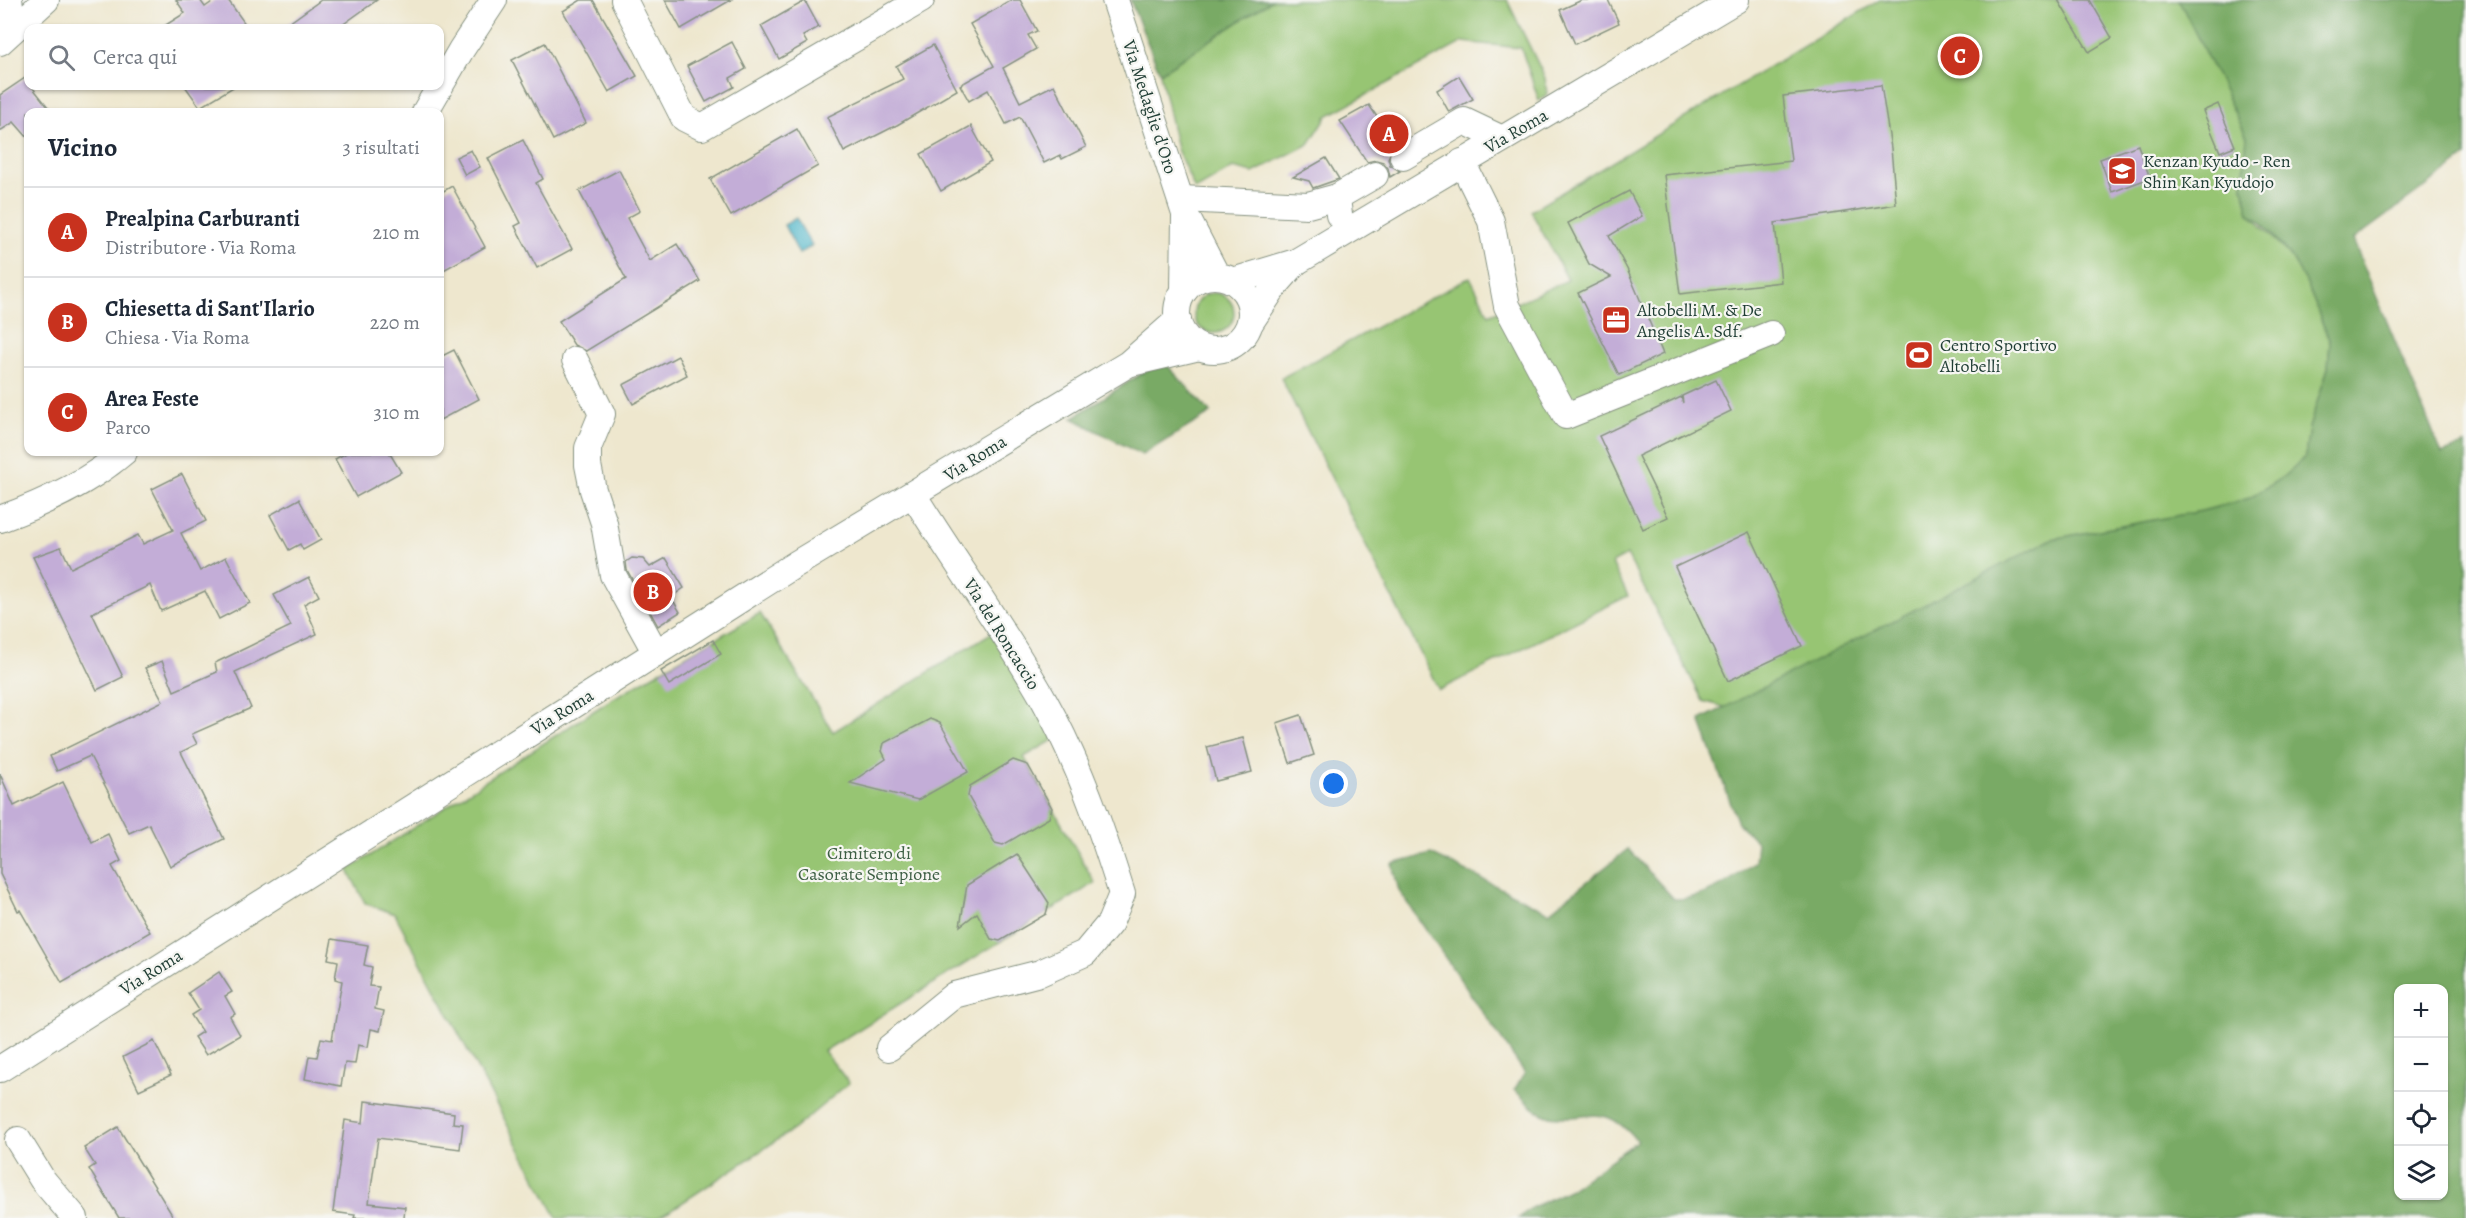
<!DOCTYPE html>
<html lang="it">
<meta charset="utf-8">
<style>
body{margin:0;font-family:Alegreya,serif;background:#f6f6f7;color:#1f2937}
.controls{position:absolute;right:18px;bottom:18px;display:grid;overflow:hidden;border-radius:12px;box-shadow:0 2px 4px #0004}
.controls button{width:54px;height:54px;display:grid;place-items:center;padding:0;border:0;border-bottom:2px solid #e0e1e3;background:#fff;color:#1f2937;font:30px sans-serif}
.you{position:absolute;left:1334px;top:784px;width:21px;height:21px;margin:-15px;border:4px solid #fff;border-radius:50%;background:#1a73e8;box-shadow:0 0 0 9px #1a73e833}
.badge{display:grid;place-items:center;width:39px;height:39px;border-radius:50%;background:#c8321e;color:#fff;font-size:20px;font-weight:700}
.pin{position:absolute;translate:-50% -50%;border:3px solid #fff;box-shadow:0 2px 6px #0006}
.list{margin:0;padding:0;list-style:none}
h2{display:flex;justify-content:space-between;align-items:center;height:78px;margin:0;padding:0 24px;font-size:26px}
h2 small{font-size:20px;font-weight:400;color:#747a83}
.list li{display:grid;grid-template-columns:39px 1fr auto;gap:18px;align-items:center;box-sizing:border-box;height:90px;padding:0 24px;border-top:2px solid #e0e1e3}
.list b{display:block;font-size:22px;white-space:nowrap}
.list p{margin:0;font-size:20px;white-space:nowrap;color:#747a83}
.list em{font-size:20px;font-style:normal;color:#747a83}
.icon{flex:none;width:33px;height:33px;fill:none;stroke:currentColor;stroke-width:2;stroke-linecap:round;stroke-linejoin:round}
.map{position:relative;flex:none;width:2466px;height:1218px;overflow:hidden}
.search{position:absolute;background:#fff;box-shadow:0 2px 4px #0004;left:24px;top:24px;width:420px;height:66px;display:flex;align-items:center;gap:15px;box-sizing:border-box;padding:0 21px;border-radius:12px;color:#747a83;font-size:22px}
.panel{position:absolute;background:#fff;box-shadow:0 2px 4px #0004;left:24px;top:108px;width:420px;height:348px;border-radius:12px}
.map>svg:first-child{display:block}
</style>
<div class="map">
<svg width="2466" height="1218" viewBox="0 0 2466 1218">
<rect width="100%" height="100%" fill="#f6f6f2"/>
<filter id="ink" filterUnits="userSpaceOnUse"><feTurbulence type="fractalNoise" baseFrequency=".0167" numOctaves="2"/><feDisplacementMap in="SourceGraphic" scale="12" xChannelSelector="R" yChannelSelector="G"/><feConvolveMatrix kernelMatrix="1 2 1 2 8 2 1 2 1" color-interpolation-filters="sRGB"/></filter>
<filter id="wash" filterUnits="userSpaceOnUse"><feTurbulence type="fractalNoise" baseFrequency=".008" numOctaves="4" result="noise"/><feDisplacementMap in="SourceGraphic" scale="24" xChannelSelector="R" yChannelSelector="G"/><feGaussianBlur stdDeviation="1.35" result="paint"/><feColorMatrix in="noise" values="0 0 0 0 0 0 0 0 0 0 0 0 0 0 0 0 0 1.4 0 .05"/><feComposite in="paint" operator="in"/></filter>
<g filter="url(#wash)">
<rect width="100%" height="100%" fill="#eee7ce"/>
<g fill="#97c573" stroke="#5b8154" stroke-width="1.5">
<polygon points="1272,0 1507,0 1545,78 1547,94 1539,101 1521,48 1463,42 1327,116 1309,144 1253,173 1233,168 1195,190 1177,149 1160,73"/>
<polygon points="1880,0 2179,0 2247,137 2243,187 2249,213 2291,257 2308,286 2330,343 2328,368 2309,428 2305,457 2283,477 2250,498 2202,511 2052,539 1728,708 1703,701 1627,555 1612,563 1628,596 1439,690 1281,378 1470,277 1489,315 1568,280 1531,211"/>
<circle cx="1214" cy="313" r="20"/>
<polygon points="760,613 833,732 991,633 1057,738 1024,757 1095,883 824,1051 849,1083 794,1129 674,1208 656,1218 557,1218 395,914 365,903 348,870 612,699"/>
</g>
<g fill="#79aa65" stroke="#4c744c" stroke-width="1.5" fill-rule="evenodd">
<polygon points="1130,0 1272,0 1160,73"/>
<path d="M2179,0h287v157l-113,83 89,214 24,-10v774h-947l12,-10 40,-19 66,-48c-33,-41 -47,-19 -89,-25 -11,-2 -25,-19 -34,-26l11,-17 -126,-182 -7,-27 39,-10 118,58 79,-63 46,50c31,1 58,-19 81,-37l2,-20 -19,-19 -38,-103 352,-181 150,-28 48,-13 33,-21 22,-20 4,-29 19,-60 2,-26 -22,-56 -17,-29 -29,-34 -13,-10 -6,-26 4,-50zM2444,988v208h-46v-208z"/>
<polygon points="1168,366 1211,413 1142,455 1072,418 1147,370"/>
</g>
<polygon fill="#4bb5c9" stroke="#35797e" stroke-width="1.5" points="796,218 812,246 799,254 784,225"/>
<g id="blocks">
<g fill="#c3add7">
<polygon points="176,0 200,0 205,7 215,0 228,0 248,28 161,28 185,13"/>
<polygon points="321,0 377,0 338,28 282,28"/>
<polygon points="581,0 593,0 637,76 609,92 563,11"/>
<polygon points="665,0 731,0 681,29"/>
<polygon points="1012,0 1020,0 1037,31 1028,35 1036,49 1003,68 1020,102 1054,85 1086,147 1062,159 1060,155 1044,163 1020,117 1006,124 988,90 969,101 960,85 994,66 970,24"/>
<polygon points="1582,0 1608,0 1619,23 1575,44 1560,10"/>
<polygon points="2058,0 2090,0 2112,38 2089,52"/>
<polygon points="805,1 819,27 803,36 807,43 779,59 761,26"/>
<polygon points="732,42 746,69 730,78 734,87 706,102 687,66"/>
<polygon points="545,43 586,123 553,140 512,60"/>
<polygon points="933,45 957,90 897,125 844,152 827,117 903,79 896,66"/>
<polygon points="1459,76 1473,99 1449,112 1437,90"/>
<polygon points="25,78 52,112 28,112 28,138 14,122 0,131 0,95"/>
<polygon points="1881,85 1891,148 1896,204 1775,223 1781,282 1680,294 1664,175 1791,161 1783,96"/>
<polygon points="185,86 235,86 200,107"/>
<polygon points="2218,104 2235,146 2220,152 2203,111"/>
<polygon points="1369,105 1395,144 1388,158 1390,165 1400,171 1390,177 1388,168 1383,162 1376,160 1367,162 1340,121"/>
<polygon points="971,126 991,162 941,191 921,154"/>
<polygon points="797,129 818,166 731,216 710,179"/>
<polygon points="523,140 543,179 536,183 572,249 537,268 515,226 521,223 488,158"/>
<polygon points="2138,145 2150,178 2112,192 2100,159"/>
<polygon points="471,150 480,167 465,175 456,157"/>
<polygon points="1326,158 1339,179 1313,188 1309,181 1293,177"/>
<polygon points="619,170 640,211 627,218 650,261 677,244 700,281 586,351 574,345 559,321 626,279 579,191"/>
<polygon points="452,186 485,247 440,272 440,193"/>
<polygon points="1629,191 1642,216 1609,236 1627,269 1663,354 1619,375 1578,293 1611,277 1589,264 1568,223"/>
<polygon points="454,350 479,399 440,420 440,357"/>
<polygon points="678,356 687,375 633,404 623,385"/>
<polygon points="1716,380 1731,411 1638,456 1668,517 1643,529 1599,436 1681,397 1683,403 1682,396"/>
<polygon points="348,452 389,452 401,472 356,497 335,459"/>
<polygon points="182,474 206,521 181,533 200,571 226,557 250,603 219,619 205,591 161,611 150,585 92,613 123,677 97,690 33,557 61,547 71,568 138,535 143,544 173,530 152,489"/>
<polygon points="299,499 321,540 303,550 300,544 289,550 270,515"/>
<polygon points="1749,532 1802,646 1728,681 1675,567"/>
<polygon points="632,558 643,559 650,567 666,558 684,588 671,597 680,612 658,626 627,570 626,562"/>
<polygon points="309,577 319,596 304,604 317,634 235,672 251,708 192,734 197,744 181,752 224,839 170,866 149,824 129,833 90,756 57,771 50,756 163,701 145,668 162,661 174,691 217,672 215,663 291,626 274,595"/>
<polygon points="713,640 721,654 669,685 661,671"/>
<polygon points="1301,715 1314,755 1290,763 1277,723"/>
<polygon points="930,719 940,723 968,772 918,800 850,783 886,759 882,751 884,743"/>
<polygon points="1243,738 1252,772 1216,781 1207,747"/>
<polygon points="1013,760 1028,765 1052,808 1049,818 1003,845 995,843 968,796 970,786"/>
<polygon points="0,774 14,806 63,782 92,842 108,834 121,861 112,866 150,932 62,983 20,910 18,911 0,874"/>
<polygon points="1017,854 1049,903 1046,914 1000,941 991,939 977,913 960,926 967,885"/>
<polygon points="332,939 368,945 364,965 372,967 369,986 379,987 375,1009 384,1011 380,1031 371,1029 368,1047 358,1045 355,1064 345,1063 341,1086 305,1079 309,1056 317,1057 321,1038 332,1040 342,981 335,979 338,961 328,959"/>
<polygon points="219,972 232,992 225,996 235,1014 230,1017 240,1035 206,1055 194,1037 202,1032 191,1015 199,1010 188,993"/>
<polygon points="154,1041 171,1075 139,1090 123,1057"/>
<polygon points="365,1101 454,1113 453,1123 463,1124 460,1149 378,1138 369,1203 405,1207 404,1218 354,1218 355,1215 333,1212 345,1120 363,1123"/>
<polygon points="118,1127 174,1218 119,1218 89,1169 95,1165 84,1148"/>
</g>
</g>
</g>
<g filter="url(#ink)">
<use href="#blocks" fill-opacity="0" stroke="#869281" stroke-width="1.5"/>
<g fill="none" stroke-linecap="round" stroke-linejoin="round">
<g stroke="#869281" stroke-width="28">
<g id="minor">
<polyline points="9,0 14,28"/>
<polyline points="624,0 684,118 702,127 921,0"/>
<polyline points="1115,0 1185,214 1217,276"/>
<polyline points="0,42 46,0"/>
<polyline points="425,112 461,50 494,0"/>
<polyline points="1403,157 1464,121 1502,139"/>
<polyline points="1462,162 1491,221 1507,306 1566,416 1771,334"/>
<polyline points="1181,199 1308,205 1337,197"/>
<polyline points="1339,215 1337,197 1375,175"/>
<circle cx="1214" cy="313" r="37"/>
<polyline points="1233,281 1296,262 1736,0"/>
<polyline points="1184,291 1185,217"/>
<polyline points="1250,323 1274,287 1296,262"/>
<polyline points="575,360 602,414 588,448 588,465 593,490 604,523 613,575 656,653"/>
<polyline points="1131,363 1199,347"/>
<path d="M0,519c44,-16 88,-36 124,-67"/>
<path d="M889,1048l65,-53 86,-22 45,-20 25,-30 12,-29c-21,-67 -44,-133 -78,-194 -40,-71 -88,-136 -130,-204"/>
<polyline points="0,1069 796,564 1128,364 1178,320"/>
<polyline points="18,1140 42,1179 75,1218"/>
</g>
</g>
<use href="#minor" stroke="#fff" stroke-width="26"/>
</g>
</g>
<defs>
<g id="school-square" transform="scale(1.5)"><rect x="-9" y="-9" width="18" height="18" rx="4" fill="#c8321e" stroke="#f6f6f2"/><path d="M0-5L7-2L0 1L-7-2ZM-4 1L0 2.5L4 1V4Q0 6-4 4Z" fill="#fff"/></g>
<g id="office-square" transform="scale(1.5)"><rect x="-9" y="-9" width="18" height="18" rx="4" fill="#c8321e" stroke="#f6f6f2"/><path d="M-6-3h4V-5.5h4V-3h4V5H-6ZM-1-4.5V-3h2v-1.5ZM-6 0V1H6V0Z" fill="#fff"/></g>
<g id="stadium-square" transform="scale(1.5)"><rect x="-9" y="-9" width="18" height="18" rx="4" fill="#c8321e" stroke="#f6f6f2"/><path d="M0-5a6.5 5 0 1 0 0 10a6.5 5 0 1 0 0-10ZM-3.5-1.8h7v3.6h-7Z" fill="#fff"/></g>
</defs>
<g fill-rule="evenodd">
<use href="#school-square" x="2122" y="171"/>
<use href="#office-square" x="1616" y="320"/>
<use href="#stadium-square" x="1919" y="355"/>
</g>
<g text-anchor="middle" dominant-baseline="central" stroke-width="4.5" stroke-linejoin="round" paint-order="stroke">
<g font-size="18" fill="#1f3d34" stroke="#f6f6f2">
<text transform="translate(1150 107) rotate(72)">Via Medaglie d'Oro</text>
<text transform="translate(1516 131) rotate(-30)">Via Roma</text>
<text transform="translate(975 458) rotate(-32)">Via Roma</text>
<text transform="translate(1002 634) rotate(58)">Via del Roncaccio</text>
<text transform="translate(562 712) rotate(-32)">Via Roma</text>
<text transform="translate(151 972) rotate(-32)">Via Roma</text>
</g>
<g font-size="18" fill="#1f3d34" stroke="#f6f6f2" text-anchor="start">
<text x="2143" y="161">Kenzan Kyudo - Ren<tspan x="2143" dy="21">Shin Kan Kyudojo</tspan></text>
<text x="1637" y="310">Altobelli M. &amp; De<tspan x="1637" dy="21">Angelis A. Sdf.</tspan></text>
<text x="1940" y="345">Centro Sportivo<tspan x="1940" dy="21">Altobelli</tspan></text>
</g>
<g font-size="18" fill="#3d5f44" stroke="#f6f6f2">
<text x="869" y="853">Cimitero di<tspan x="869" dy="21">Casorate Sempione</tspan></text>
</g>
</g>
</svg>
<div class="controls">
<button>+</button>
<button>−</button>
<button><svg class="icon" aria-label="locate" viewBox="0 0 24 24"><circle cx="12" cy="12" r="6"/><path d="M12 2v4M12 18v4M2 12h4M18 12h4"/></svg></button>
<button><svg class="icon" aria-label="layers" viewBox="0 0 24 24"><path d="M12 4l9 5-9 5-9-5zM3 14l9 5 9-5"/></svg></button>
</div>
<div class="you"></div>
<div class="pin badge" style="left:1389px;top:134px">A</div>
<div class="pin badge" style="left:653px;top:592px">B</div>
<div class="pin badge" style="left:1960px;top:56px">C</div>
<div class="search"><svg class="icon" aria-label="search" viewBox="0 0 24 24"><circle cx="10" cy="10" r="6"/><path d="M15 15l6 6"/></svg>Cerca qui</div>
<section class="panel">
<h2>Vicino<small>3 risultati</small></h2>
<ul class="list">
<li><span class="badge">A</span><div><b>Prealpina Carburanti</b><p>Distributore · Via Roma</p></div><em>210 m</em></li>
<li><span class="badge">B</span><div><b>Chiesetta di Sant'Ilario</b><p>Chiesa · Via Roma</p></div><em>220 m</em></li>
<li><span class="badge">C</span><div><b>Area Feste</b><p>Parco</p></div><em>310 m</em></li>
</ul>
</section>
</div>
